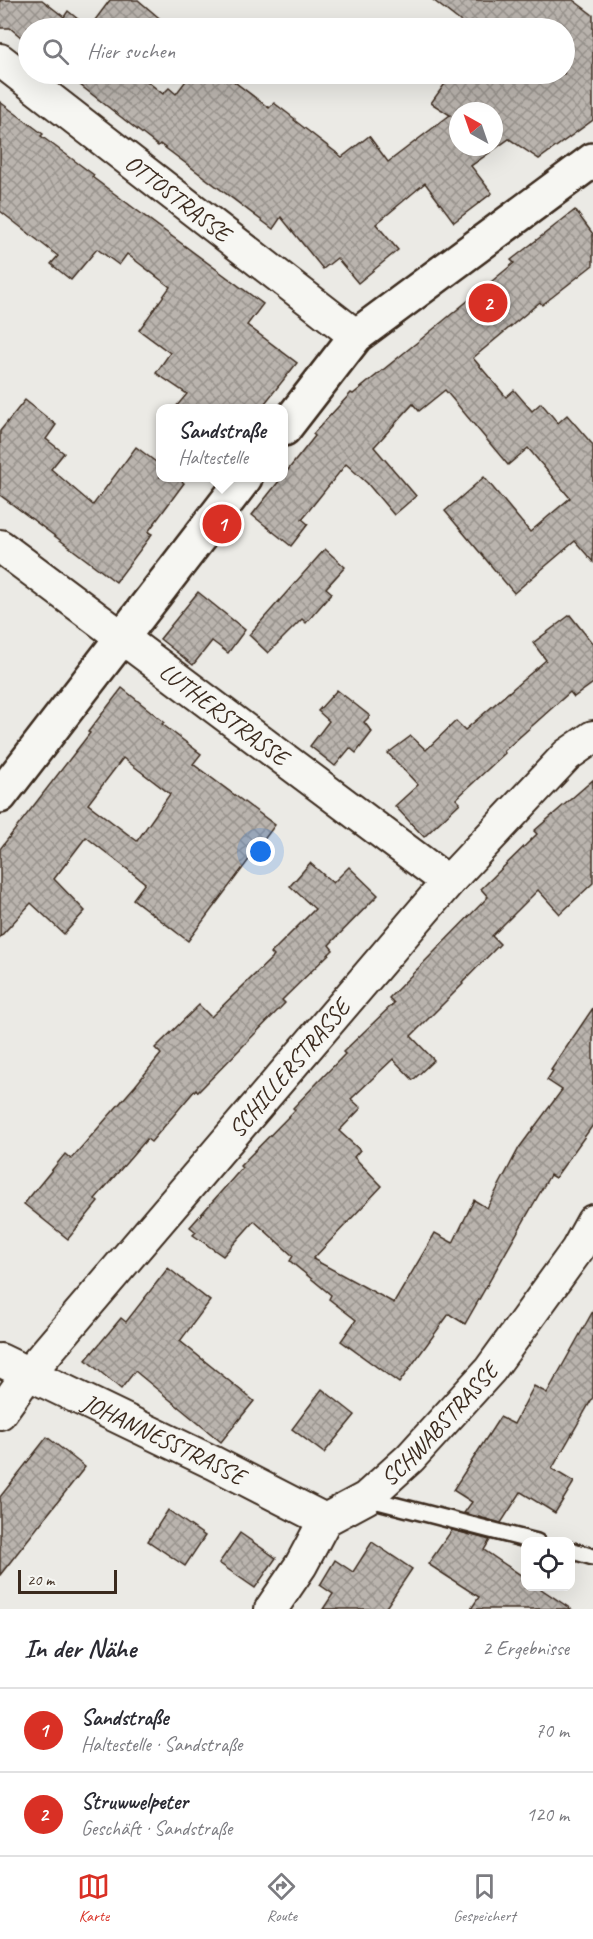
<!DOCTYPE html>
<html lang="de">
<meta charset="utf-8">
<style>
body{margin:0;font-family:Caveat,sans-serif;background:#f2f2f3;color:#2b2b33}
.controls{position:absolute;right:18px;bottom:18px;display:grid;overflow:hidden;border-radius:12px;box-shadow:0 6px 24px #0002}
.controls button{width:54px;height:54px;display:grid;place-items:center;padding:0;border:0;border-bottom:2px solid #e1e1e2;background:#fff;color:#2b2b33;font:30px sans-serif}
.compass{position:absolute;left:449px;top:102px;width:54px;height:54px;border-radius:50%;background:#fff;box-shadow:0 6px 24px #0002;rotate:320deg}
.scale{position:absolute;left:18px;bottom:15px;width:99px;box-sizing:border-box;padding-left:6px;border:3px solid #3b2a1e;border-top:0;font-size:16px;line-height:21px;white-space:nowrap;color:#3b2a1e;-webkit-text-stroke:4px #f6f6f2;paint-order:stroke}
.you{position:absolute;left:261px;top:852px;width:21px;height:21px;margin:-15px;border:4px solid #fff;border-radius:50%;background:#1a73e8;box-shadow:0 0 0 9px #1a73e833}
.badge{display:grid;place-items:center;width:39px;height:39px;border-radius:50%;background:#d93025;color:#fff;font-size:20px;font-weight:700}
.pin{position:absolute;translate:-50% -50%;border:3px solid #fff;box-shadow:0 2px 6px #0006}
.popup{position:absolute;left:156px;top:404px;width:132px;height:78px;box-sizing:border-box;display:grid;place-content:center;border-radius:12px;background:#fff;filter:drop-shadow(0 2px 4px #0005);font-size:20px;white-space:nowrap;color:#7c7c81}
.popup b{font-size:22px;color:#2b2b33}
.popup::after{content:'';position:absolute;left:50%;top:100%;margin-left:-12px;border:12px solid transparent;border-top-color:#fff}
.list{margin:0;padding:0;list-style:none}
h2{display:flex;justify-content:space-between;align-items:center;height:78px;margin:0;padding:0 24px;font-size:26px}
h2 small{font-size:20px;font-weight:400;color:#7c7c81}
.list li{display:grid;grid-template-columns:39px 1fr auto;gap:18px;align-items:center;box-sizing:border-box;height:84px;padding:0 24px;border-top:2px solid #e1e1e2}
.list b{display:block;font-size:22px;white-space:nowrap}
.list p{margin:0;font-size:20px;white-space:nowrap;color:#7c7c81}
.list em{font-size:20px;font-style:normal;color:#7c7c81}
.icon{flex:none;width:33px;height:33px;fill:none;stroke:currentColor;stroke-width:2;stroke-linecap:round;stroke-linejoin:round}
.map{position:relative;flex:none;width:593px;height:1609px;overflow:hidden}
.search{position:absolute;background:#fff;box-shadow:0 6px 24px #0002;left:18px;right:18px;top:18px;height:66px;display:flex;align-items:center;gap:15px;box-sizing:border-box;padding:0 21px;border-radius:33px;color:#7c7c81;font-size:22px}
.sheet{height:246px;background:#fff}
nav{display:flex;justify-content:space-around;align-items:center;box-sizing:border-box;height:84px;border-top:2px solid #e1e1e2;background:#fff;font-size:16px;color:#7c7c81}
nav a{display:grid;justify-items:center;gap:3px}
nav .on{color:#d93025}
.map>svg:first-child{display:block}
</style>
<div class="map">
<svg width="593" height="1609" viewBox="0 0 593 1609">
<defs>
<pattern id="building-cross-hatch" width="8" height="8" patternUnits="userSpaceOnUse" patternTransform="scale(1.5)"><rect width="8" height="8" fill="#bab4ae"/><path d="M0 0l8 8M0 8l8-8" fill="none" stroke="#98938d"/></pattern>
</defs>
<rect width="100%" height="100%" fill="#ebeae5"/>
<filter id="ink" filterUnits="userSpaceOnUse"><feTurbulence type="fractalNoise" baseFrequency=".0167" numOctaves="2"/><feDisplacementMap in="SourceGraphic" scale="12" xChannelSelector="R" yChannelSelector="G"/><feConvolveMatrix kernelMatrix="1 2 1 2 8 2 1 2 1" color-interpolation-filters="sRGB"/></filter>
<g filter="url(#ink)">
<g fill="url(#building-cross-hatch)" stroke="#3b2a1e" stroke-width="1.5" fill-rule="evenodd">
<polygon points="0,0 42,0 64,17 68,11 89,28 110,0 138,0 171,28 28,28 28,43 10,28 0,28"/>
<path d="M433,0h140l20,15v105l-54,39 -30,-20 -38,27 21,27 -38,29 -29,-39 -49,41 22,26 -40,33 -21,-25 -14,11 -42,-52 -8,12 -113,-85 -2,2 -92,-72h72l25,20 6,-6 7,6 15,-20h33l45,34 5,-5 21,16 -1,1 48,37 27,-21 19,26 62,-47 -19,-12 21,-29h112v-46h-95zM458,111h36v36h-36z"/>
<polygon points="0,102 43,134 41,136 94,175 92,177 263,304 247,325 297,363 261,408 175,408 187,394 156,373 170,353 139,330 170,287 127,254 119,265 97,249 71,280 51,264 58,256 0,211"/>
<polygon points="575,210 593,234 593,265 542,305 540,302 473,358 506,397 514,390 532,411 541,403 558,423 567,415 593,445 593,562 575,541 514,593 445,511 484,477 530,532 570,498 528,448 508,465 445,390 419,411 413,404 374,447 416,496 394,515 367,483 346,464 302,519 308,524 291,546 252,515 315,436 313,434 351,393 353,394 420,340 514,263 511,260"/>
<polygon points="25,400 56,425 46,439 64,453 51,469 93,505 136,447 160,465 160,477 177,477 184,483 148,532 152,534 116,582 0,495 0,431"/>
<polygon points="325,549 345,567 326,588 332,593 306,623 302,619 268,653 249,635"/>
<polygon points="198,592 245,630 228,653 212,641 193,665 160,639"/>
<polygon points="570,615 593,644 593,683 574,697 570,692 504,751 505,753 456,799 460,803 424,837 395,806 418,785 388,753 411,736 426,750 456,721 465,730 546,660 533,643"/>
<path d="M122,688l42,34 -2,2 39,30 -8,10 82,61 -87,116 -55,-42 12,-16 -59,-46 -32,42 31,32 -21,23 -33,-31 -31,34v-88l90,-116 -2,-1zM123,758l47,36 -33,47 -49,-37z"/>
<polygon points="337,690 370,716 364,722 372,732 356,753 350,748 335,766 310,746 329,721 318,711"/>
<polygon points="593,780 593,883 560,914 538,890 492,936 500,944 462,983 463,984 411,1036 434,1060 413,1080 393,1059 351,1099 361,1108 339,1131 360,1150 354,1157 382,1186 313,1259 394,1303 435,1233 453,1243 474,1200 487,1208 519,1148 562,1090 547,1080 553,1071 551,1070 593,1008 593,1125 555,1178 550,1175 465,1324 449,1314 399,1383 341,1341 356,1320 329,1299 331,1295 290,1261 293,1256 254,1221 223,1256 193,1235 196,1232 190,1227 242,1168 240,1166 295,1110 293,1108 345,1054 343,1052 394,1003 389,998 488,897 481,889 537,834 534,831"/>
<polygon points="310,863 333,883 349,867 378,895 329,945 333,950 282,1000 285,1003 198,1092 196,1089 151,1142 147,1139 95,1199 98,1202 68,1239 24,1204 65,1154 71,1159 135,1086 161,1054 155,1048 199,1005 211,1017 274,956 271,953 315,909 290,886"/>
<polygon points="168,1268 210,1301 180,1341 254,1401 221,1442 135,1371 121,1389 86,1360 121,1318 126,1322"/>
<polygon points="593,1311 593,1397 552,1469 574,1482 555,1513 521,1492 501,1523 464,1513 472,1502 453,1490 500,1417 514,1424 534,1386 547,1393"/>
<polygon points="322,1389 355,1415 324,1453 292,1429"/>
<polygon points="47,1437 85,1467 0,1575 0,1497"/>
<polygon points="168,1510 205,1536 185,1566 148,1541"/>
<polygon points="452,1530 490,1540 484,1550 525,1578 525,1587 538,1587 571,1609 471,1609 479,1597 428,1564"/>
<polygon points="240,1533 276,1558 255,1588 219,1563"/>
<polygon points="372,1542 412,1569 385,1609 323,1609 333,1594 320,1585 335,1560 353,1572"/>
</g>
<g fill="none" stroke-linecap="round" stroke-linejoin="round">
<g stroke="#3b2a1e" stroke-width="20">
<g id="lane">
<polyline points="366,1498 537,1542"/>
<polyline points="570,1550 593,1557"/>
</g>
</g>
<g stroke="#3b2a1e" stroke-width="36">
<g id="street">
<path id="s1" d="M0,60l356,276"/>
<path id="s2" d="M0,546l448,336"/>
<path id="s3" d="M0,1360l214,103 111,57"/>
<path id="s4" d="M0,1413l28,-39 420,-492 119,-127 26,-18"/>
<path id="s5" d="M271,1609l30,-44 24,-45 41,-22 44,-40 80,-88 87,-120 16,-29"/>
</g>
</g>
<g stroke="#3b2a1e" stroke-width="38">
<g id="secondary">
<polyline points="284,429 356,336 593,160"/>
<polyline points="0,796 245,478"/>
</g>
</g>
<use href="#lane" stroke="#f6f6f2" stroke-width="15"/>
<use href="#street" stroke="#f6f6f2" stroke-width="32"/>
<use href="#secondary" stroke="#f6f6f2" stroke-width="33"/>
</g>
</g>
<g text-anchor="middle" dominant-baseline="central" stroke-width="6" stroke-linejoin="round" paint-order="stroke">
<g font-size="24" fill="#3b2a1e" stroke="#f6f6f2">
<text stroke="none"><textPath href="#s1" startOffset="225">OTTOSTRASSE</textPath></text>
<text stroke="none"><textPath href="#s2" startOffset="280">LUTHERSTRASSE</textPath></text>
<text stroke="none"><textPath href="#s4" startOffset="450">SCHILLERSTRASSE</textPath></text>
<text stroke="none"><textPath href="#s5" startOffset="255">SCHWABSTRASSE</textPath></text>
<text stroke="none"><textPath href="#s3" startOffset="182">JOHANNESSTRASSE</textPath></text>
</g>
</g>
</svg>
<div class="controls">
<button><svg class="icon" aria-label="locate" viewBox="0 0 24 24"><circle cx="12" cy="12" r="6"/><path d="M12 2v4M12 18v4M2 12h4M18 12h4"/></svg></button>
</div>
<svg class="compass" viewBox="-18 -18 36 36"><path d="M0-13l5 13h-10z" fill="#e53935"/><path d="M0 13l5-13h-10z" fill="#7c7c81"/></svg>
<div class="scale">20 m</div>
<div class="you"></div>
<div class="pin badge" style="left:222px;top:524px">1</div>
<div class="popup"><b>Sandstraße</b>Haltestelle</div>
<div class="pin badge" style="left:488px;top:303px">2</div>
<div class="search"><svg class="icon" aria-label="search" viewBox="0 0 24 24"><circle cx="10" cy="10" r="6"/><path d="M15 15l6 6"/></svg>Hier suchen</div>
</div>
<section class="sheet">
<h2>In der Nähe<small>2 Ergebnisse</small></h2>
<ul class="list">
<li><span class="badge">1</span><div><b>Sandstraße</b><p>Haltestelle · Sandstraße</p></div><em>70 m</em></li>
<li><span class="badge">2</span><div><b>Struwwelpeter</b><p>Geschäft · Sandstraße</p></div><em>120 m</em></li>
</ul>
</section>
<nav>
<a class="on"><svg class="icon" aria-label="map" viewBox="0 0 24 24"><path d="M3 6l6-2 6 2 6-2v14l-6 2-6-2-6 2zM9 4v14M15 6v14"/></svg>Karte</a>
<a><svg class="icon" aria-label="directions" viewBox="0 0 24 24"><path d="M12 3l9 9-9 9-9-9zM9 14v-3h6M13 9l2 2-2 2"/></svg>Route</a>
<a><svg class="icon" aria-label="saved" viewBox="0 0 24 24"><path d="M7 4h10v16l-5-4-5 4z"/></svg>Gespeichert</a>
</nav>
